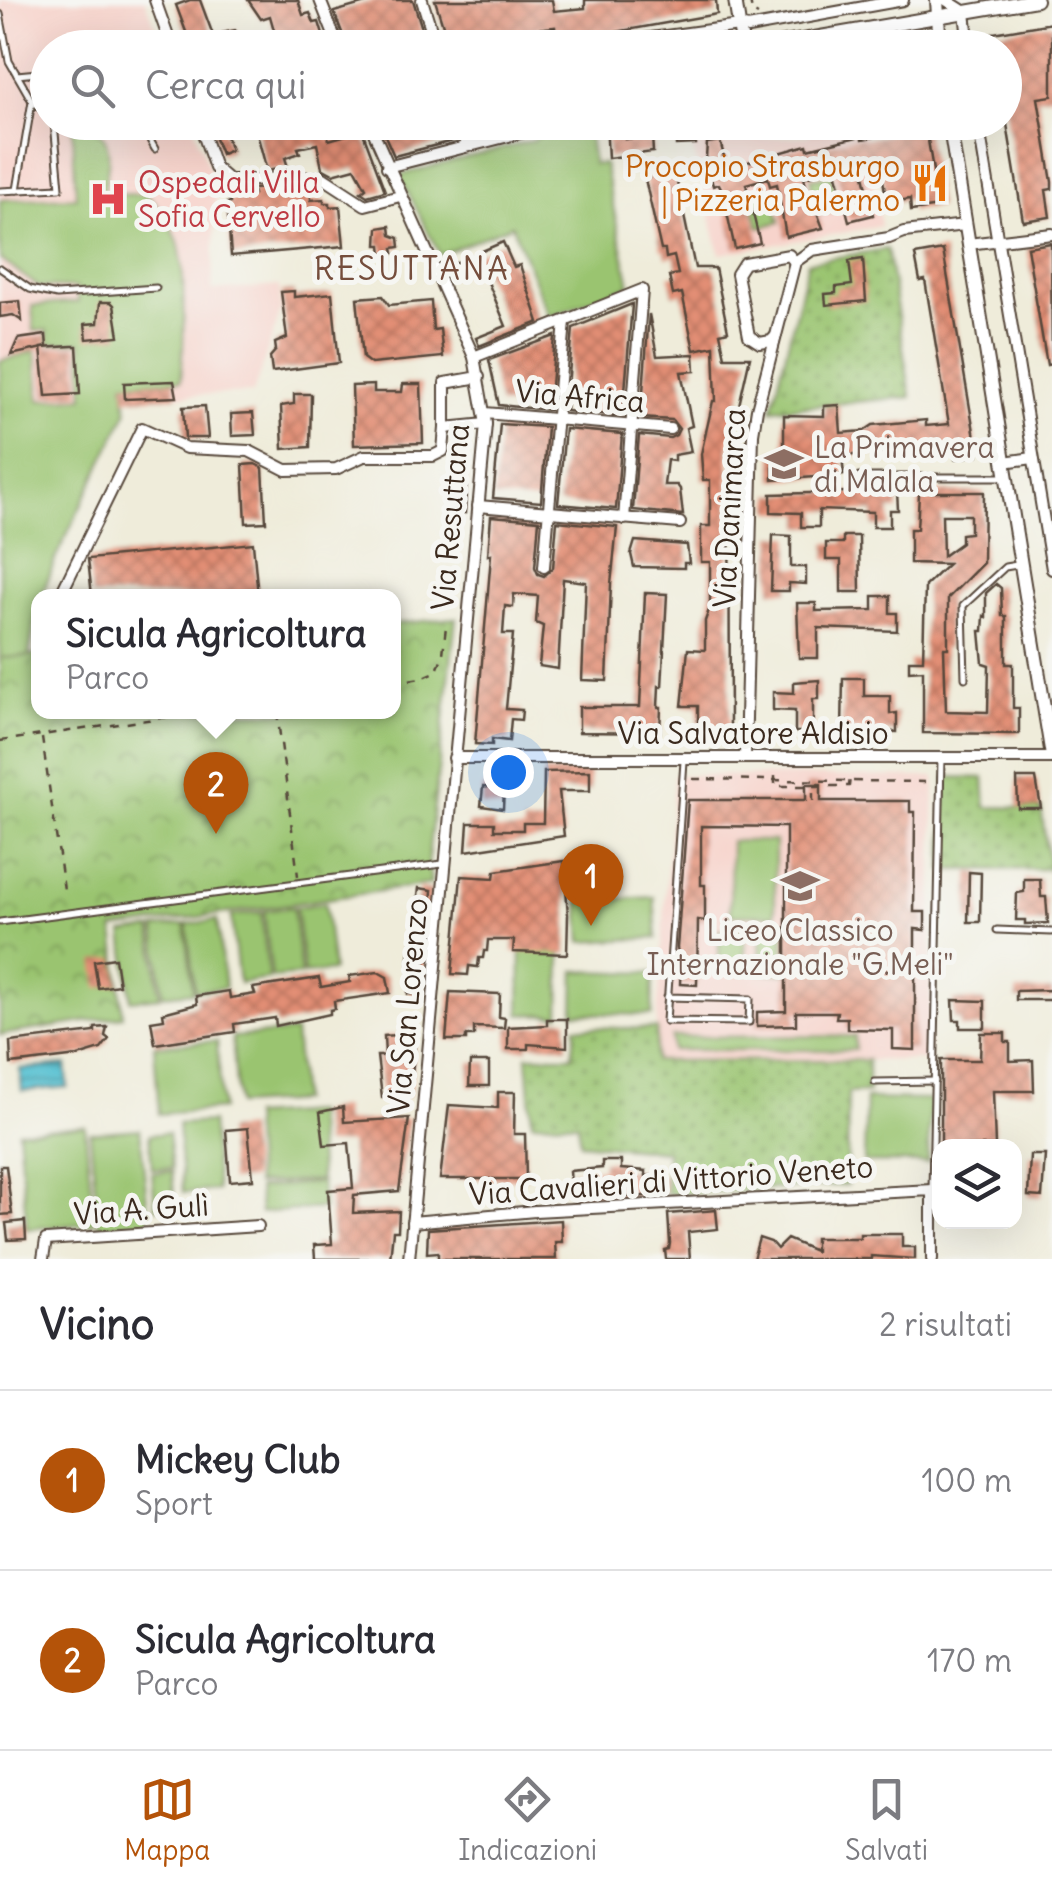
<!DOCTYPE html>
<html lang="it">
<meta charset="utf-8">
<style>
body{margin:0;font-family:Delius,sans-serif;background:#f2f2f3;color:#2b2b33}
.controls{position:absolute;right:30px;bottom:30px;display:grid;overflow:hidden;border-radius:20px;box-shadow:0 10px 40px #0002}
.controls button{width:90px;height:90px;display:grid;place-items:center;padding:0;border:0;border-bottom:2px solid #e1e1e2;background:#fff;color:#2b2b33;font:50px sans-serif}
.you{position:absolute;left:508px;top:772px;width:35px;height:35px;margin:-25px;border:8px solid #fff;border-radius:50%;background:#1a73e8;box-shadow:0 0 0 15px #1a73e833}
.badge{display:grid;place-items:center;width:65px;height:65px;border-radius:50%;background:#b45309;color:#fff;font-size:32px;font-weight:700}
.pin{position:absolute;translate:-50% -82px;filter:drop-shadow(0 2px 5px #0008)}
.pin::after{content:'';position:absolute;top:52px;width:35px;height:30px;background:inherit;clip-path:polygon(0 0,100% 0,50% 100%)}
.popup{position:absolute;left:31px;top:589px;width:370px;height:130px;box-sizing:border-box;display:grid;place-content:center;border-radius:20px;background:#fff;filter:drop-shadow(0 2px 8px #0005);font-size:32px;white-space:nowrap;color:#7c7c81}
.popup b{font-size:38px;color:#2b2b33}
.popup::after{content:'';position:absolute;left:50%;top:100%;margin-left:-20px;border:20px solid transparent;border-top-color:#fff}
.list{margin:0;padding:0;list-style:none}
h2{display:flex;justify-content:space-between;align-items:center;height:130px;margin:0;padding:0 40px;font-size:42px}
h2 small{font-size:32px;font-weight:400;color:#7c7c81}
.list li{display:grid;grid-template-columns:65px 1fr auto;gap:30px;align-items:center;box-sizing:border-box;height:180px;padding:0 40px;border-top:2px solid #e1e1e2}
.list b{display:block;font-size:38px;white-space:nowrap}
.list p{margin:0;font-size:32px;white-space:nowrap;color:#7c7c81}
.list em{font-size:32px;font-style:normal;color:#7c7c81}
.icon{flex:none;width:55px;height:55px;fill:none;stroke:currentColor;stroke-width:2;stroke-linecap:round;stroke-linejoin:round}
.map{position:relative;flex:none;width:1052px;height:1259px;overflow:hidden}
.search{position:absolute;background:#fff;box-shadow:0 10px 40px #0002;left:30px;right:30px;top:30px;height:110px;display:flex;align-items:center;gap:25px;box-sizing:border-box;padding:0 35px;border-radius:55px;color:#7c7c81;font-size:38px}
.sheet{height:490px;background:#fff}
nav{display:flex;justify-content:space-around;align-items:center;box-sizing:border-box;height:140px;border-top:2px solid #e1e1e2;background:#fff;font-size:28px;color:#7c7c81}
nav a{display:grid;justify-items:center;gap:5px}
nav .on{color:#b45309}
.map>svg:first-child{display:block}
</style>
<div class="map">
<svg width="1052" height="1259" viewBox="0 0 1052 1259">
<defs>
<pattern id="grass-dots" width="8" height="8" patternUnits="userSpaceOnUse" patternTransform="scale(2.5)"><rect width="8" height="8" fill="#9ac470"/><path d="M2 2h.1M6 6h.1" fill="none" stroke="#7f9f5b" stroke-width="1.8" stroke-linecap="round"/></pattern>
<pattern id="park-crowns" width="20" height="18" patternUnits="userSpaceOnUse" patternTransform="scale(2.5)"><rect width="20" height="18" fill="#9ac470"/><path d="M2 6a3 3 0 1 1 6 0M12 15a3 3 0 1 1 6 0" fill="none" stroke="#7f9f5b"/></pattern>
<pattern id="water-rules" width="6" height="5" patternUnits="userSpaceOnUse" patternTransform="scale(2.5)"><rect width="6" height="5" fill="#57c1d2"/><path d="M0 2.5h6" fill="none" stroke="#499daa"/></pattern>
<pattern id="building-cross-hatch" width="8" height="8" patternUnits="userSpaceOnUse" patternTransform="scale(2.5)"><rect width="8" height="8" fill="#e28e74"/><path d="M0 0l8 8M0 8l8-8" fill="none" stroke="#b8745f"/></pattern>
</defs>
<rect width="100%" height="100%" fill="#f6f6f2"/>
<filter id="ink" filterUnits="userSpaceOnUse"><feTurbulence type="fractalNoise" baseFrequency=".01" numOctaves="2"/><feDisplacementMap in="SourceGraphic" scale="20" xChannelSelector="R" yChannelSelector="G"/><feConvolveMatrix kernelMatrix="1 2 1 2 8 2 1 2 1" color-interpolation-filters="sRGB"/></filter>
<filter id="wash" filterUnits="userSpaceOnUse"><feTurbulence type="fractalNoise" baseFrequency=".0048" numOctaves="4" result="noise"/><feDisplacementMap in="SourceGraphic" scale="40" xChannelSelector="R" yChannelSelector="G"/><feGaussianBlur stdDeviation="2.25" result="paint"/><feColorMatrix in="noise" values="0 0 0 0 0 0 0 0 0 0 0 0 0 0 0 0 0 1.4 0 .05"/><feComposite in="paint" operator="in"/></filter>
<g filter="url(#wash)">
<rect width="100%" height="100%" fill="#efecda"/>
<g fill="#f7d1c9">
<polygon points="0,0 145,0 163,47 48,48 48,122 192,123 216,188 212,291 279,286 281,310 253,393 39,400 36,352 0,361"/>
<polygon points="864,128 881,226 720,254 692,146 699,141 809,136 810,132"/>
<polygon points="674,775 935,777 929,1060 654,1061"/>
</g>
<g fill="url(#grass-dots)" stroke="#6a7747" stroke-width="2.5">
<polygon points="887,249 911,397 772,409 808,262"/>
<polygon points="946,777 984,778 986,807 1041,808 1050,869 943,870"/>
<polygon points="576,1027 657,1029 655,1061 868,1060 868,1092 848,1093 847,1185 666,1194 667,1151 580,1143 578,1123 532,1122 527,1056 572,1056"/>
</g>
<polygon fill="url(#park-crowns)" stroke="#6a7747" stroke-width="2.5" points="456,618 428,858 431,884 114,929 123,1016 0,1035 0,658 38,655 39,712 394,712 394,624"/>
<g fill="#9ac470" stroke="#6a7747" stroke-width="2.5">
<path d="M72,123c46,0 39,40 30,72l44,-1c13,12 28,34 33,52 7,27 5,105 2,134l-57,3 3,29 -71,145 -14,39h-3l-10,60 -29,2v-297l36,-10 4,49 44,-3 -3,-55 -32,2 -2,-14 -13,1 -2,-25 46,-4 -1,-14 -38,-1 -39,-28v-59l76,-3z"/>
<polygon points="587,123 593,164 604,164 630,285 549,317 512,225 440,255 399,175 535,140 537,135"/>
<polygon points="831,175 839,209 818,214 810,179"/>
<polygon points="771,187 780,222 759,227 750,192"/>
<polygon points="731,841 775,841 775,915 730,915"/>
<polygon points="654,897 657,938 582,942 579,901"/>
<polygon points="325,903 333,971 304,974 296,907"/>
<polygon points="293,907 301,975 272,978 264,911"/>
<polygon points="261,912 269,979 239,983 231,916"/>
<polygon points="217,920 225,988 195,991 187,924"/>
<polygon points="185,924 193,992 163,995 155,928"/>
<polygon points="152,929 160,997 131,1000 123,933"/>
<rect x="719" y="930" width="26" height="43"/>
<polygon points="760,930 784,930 784,973 761,973"/>
<polygon points="521,950 561,951 560,1015 520,1014"/>
<polygon points="575,971 653,973 652,1015 574,1013"/>
<polygon points="295,1032 301,1101 238,1105 232,1037"/>
<polygon points="855,1036 855,1050 672,1050 672,1037"/>
<polygon points="217,1041 222,1109 159,1114 154,1046"/>
<polygon points="866,1099 930,1100 928,1163 864,1162"/>
<polygon points="315,1112 320,1180 256,1184 252,1116"/>
<polygon points="211,1122 217,1190 183,1193 178,1124"/>
<polygon points="85,1126 94,1223 27,1229 18,1131"/>
<polygon points="140,1129 149,1223 99,1227 90,1133"/>
<polygon points="168,1133 172,1168 152,1169 149,1135"/>
<polygon points="172,1171 175,1206 155,1208 152,1173"/>
<polygon points="321,1182 323,1208 260,1213 258,1188"/>
</g>
<polygon fill="url(#water-rules)" stroke="#497678" stroke-width="2.5" points="66,1065 68,1087 22,1091 20,1069"/>
<g id="blocks">
<g fill="url(#building-cross-hatch)" fill-rule="evenodd">
<polygon points="190,0 200,0 213,35 235,30 248,43 226,48 192,48 176,5"/>
<polygon points="248,0 298,0 303,15 310,13 314,23 319,22 327,48 279,48 270,16 261,19"/>
<polygon points="376,0 413,0 428,48 348,48 334,12"/>
<polygon points="435,0 552,0 554,11 585,8 585,0 716,0 717,14 616,32 556,37 555,27 527,30 529,48 450,48"/>
<polygon points="1052,23 1052,96 1038,98 1052,182 1052,189 1046,190 1050,217 1023,221 1004,106 1004,48 995,48 993,33"/>
<polygon points="209,122 221,122 231,150 221,154"/>
<polygon points="254,122 324,123 329,140 347,135 343,122 359,122 385,191 367,196 361,192 366,188 355,168 333,174 322,168 317,144 298,148 300,153 285,158 288,167 267,171"/>
<polygon points="379,122 399,122 402,129 430,122 451,122 456,140 394,156"/>
<polygon points="473,122 513,122 513,126 476,135"/>
<polygon points="606,122 625,122 625,139 652,136 653,152 608,158"/>
<polygon points="675,122 695,122 696,144 676,145"/>
<polygon points="926,128 939,207 911,211 910,199 887,203 879,157 861,162 873,215 849,221 834,163 813,168 814,175 804,177 809,199 812,199 823,228 786,237 777,184 770,186 768,178 746,184 760,243 735,249 722,190 719,184 713,186 706,158 707,143 720,141 727,168 807,145 808,149 861,136 862,139"/>
<polygon points="661,168 662,170 674,168 695,268 715,268 728,331 720,333 725,357 750,357 729,449 730,733 698,733 698,741 688,741 686,729 698,730 698,706 682,706 688,649 705,650 705,621 710,607 710,562 701,562 701,526 710,526 710,480 703,480 701,454 713,401 716,401 714,346 694,350 682,293 673,295 669,276 678,274 674,256 666,258 665,250 661,250 645,179 649,178 647,170"/>
<polygon points="310,186 311,200 324,199 324,203 330,203 330,207 340,206 344,246 231,256 227,203 230,203 229,196 253,194 252,189"/>
<polygon points="390,226 391,235 399,238 400,247 393,248 394,253 382,254 381,245 377,245 378,228"/>
<polygon points="503,242 514,267 520,265 539,322 479,346 476,338 506,326 481,265 453,277 448,266"/>
<polygon points="1051,243 1052,364 1047,365 1027,247"/>
<polygon points="943,250 978,455 955,459 953,447 842,456 844,475 773,480 773,451 784,451 784,415 824,416 824,406 839,405 841,433 864,431 873,425 926,420 926,426 949,424 925,280 920,281 915,255"/>
<polygon points="863,259 866,301 826,305 825,294 836,293 836,287 852,285 849,261"/>
<polygon points="294,291 294,297 332,293 339,363 272,372 270,357 276,350 275,343 287,338 281,292"/>
<polygon points="383,296 389,305 431,301 433,330 440,329 443,357 371,364 363,358 357,298"/>
<polygon points="20,301 22,321 13,315 0,317 0,303"/>
<polygon points="100,302 111,302 114,305 119,336 87,339 85,324 98,323"/>
<polygon points="632,304 623,416 566,411 573,328"/>
<polygon points="649,314 657,356 694,354 695,371 681,372 692,426 686,428 691,452 674,455 674,461 667,460 664,485 677,485 680,489 683,515 633,510 639,435 670,438 676,435 679,429 672,420 641,418"/>
<polygon points="46,335 47,347 11,355 18,339"/>
<polygon points="555,336 549,410 499,405 489,360"/>
<polygon points="72,346 77,346 80,394 46,396 41,348"/>
<polygon points="174,381 177,397 125,399 124,383"/>
<polygon points="403,384 421,384 423,443 354,445 352,386 374,385 374,392 402,392"/>
<polygon points="294,394 311,394 310,447 283,449 281,406 294,404"/>
<polygon points="205,406 208,438 185,438 183,407"/>
<polygon points="253,413 255,435 232,436 231,414"/>
<polygon points="500,424 547,427 541,502 493,498"/>
<polygon points="565,429 622,434 616,509 558,504"/>
<polygon points="255,464 263,468 266,522 246,523 243,465"/>
<polygon points="455,472 467,473 465,513 456,512 458,495 453,495"/>
<polygon points="888,491 897,491 898,510 890,510 890,527 873,527 873,512 819,510 819,527 801,527 801,513 771,512 771,494"/>
<path d="M922,492h62l-1,71 -35,35v50h-4l2,63 42,1 1,-47 -6,-2 -3,-32h3l1,-15 2,1v-24l10,-9 5,4 1,28h4v48h7v44h6v26l-96,-1v-63l-14,1v-11h14l2,-74 23,-22 -38,-1v-34h7l2,-35zM942,515h28v18l-9,1v9l-18,13z"/>
<polygon points="491,516 539,520 535,567 538,574 544,576 553,568 557,521 617,527 611,584 607,681 582,680 586,582 563,579 558,669 539,666 543,626 536,623 538,596 514,594 513,607 505,606 503,634 513,634 506,709 522,710 521,720 511,719 509,741 492,739 492,745 475,744 490,568 491,554 488,555"/>
<polygon points="773,535 791,536 791,567 806,567 806,584 789,583 789,591 771,591"/>
<polygon points="843,536 859,536 860,592 841,592 841,560 826,560 826,543 843,543"/>
<polygon points="635,541 687,545 689,563 684,563 684,568 634,567 631,554"/>
<polygon points="253,543 258,596 92,596 88,559"/>
<polygon points="645,593 667,594 662,687 659,686 658,707 661,707 660,733 579,732 579,707 640,707"/>
<polygon points="873,596 890,596 890,613 897,613 897,631 818,628 818,658 799,658 797,603 816,603 816,611 873,610"/>
<polygon points="843,678 864,678 864,696 890,696 890,714 897,713 897,732 842,730"/>
<polygon points="819,680 819,699 813,699 813,732 795,732 795,711 773,710 773,692 794,693 794,682"/>
<polygon points="590,771 590,791 559,791 564,836 466,851 468,823 494,823 494,830 523,830 523,823 543,823 544,772"/>
<polygon points="1017,778 1036,778 1041,808 1018,808"/>
<polygon points="806,784 821,784 821,801 910,801 910,812 915,812 914,912 925,912 925,930 915,929 915,1050 893,1049 893,1030 847,1029 847,1018 836,1018 837,1012 796,1012 796,1025 757,1026 757,1012 786,1011 786,827 701,826 701,885 705,885 705,921 698,920 697,985 680,984 681,955 679,958 677,948 688,800 806,800"/>
<polygon points="483,787 504,789 503,809 481,806"/>
<polygon points="564,861 568,915 567,954 513,952 514,940 488,940 487,951 484,951 483,958 479,958 478,967 469,966 468,975 452,974 461,876 494,878 495,871"/>
<polygon points="969,872 981,873 980,922 968,922"/>
<polygon points="1024,879 1040,879 1041,897 1046,897 1048,923 1025,924 1025,920 1016,920 1017,893 1024,892"/>
<polygon points="419,888 432,890 430,922 422,994 408,994 409,957"/>
<polygon points="115,958 119,985 98,988 94,961"/>
<polygon points="378,972 387,977 390,993 334,1001 335,1009 330,1010 330,1014 276,1026 275,1018 234,1024 235,1032 155,1044 151,1021 164,1019 163,1013 197,1004 196,996 229,991 230,998 255,994 253,988 319,978 321,987 350,982 349,976"/>
<polygon points="1052,990 1052,1000 1016,1000 1016,991"/>
<polygon points="450,992 500,994 499,1017 505,1018 504,1028 474,1027 474,1036 466,1036 466,1040 446,1040"/>
<polygon points="953,1000 985,1001 985,1028 960,1028 960,1020 954,1020"/>
<polygon points="547,1019 567,1019 567,1047 528,1044 528,1049 508,1049 508,1027 547,1025"/>
<polygon points="107,1027 105,1036 109,1039 101,1049 78,1056 11,1064 10,1042 95,1032 95,1028"/>
<polygon points="416,1033 410,1096 382,1097 377,1056 385,1056 384,1036 396,1035 401,1047 402,1034"/>
<polygon points="981,1033 1005,1033 1005,1042 1010,1042 1010,1061 1033,1060 1034,1091 993,1091 995,1146 941,1146 941,1060 980,1060"/>
<polygon points="470,1062 489,1062 489,1086 469,1086"/>
<polygon points="498,1092 515,1092 514,1134 525,1134 526,1179 440,1179 449,1105 498,1108"/>
<polygon points="343,1107 344,1122 409,1118 399,1191 354,1195 353,1213 399,1211 398,1231 393,1231 390,1259 315,1259 314,1245 332,1244 328,1190 353,1188 349,1143 324,1145 320,1112"/>
<polygon points="248,1128 253,1179 230,1181 226,1130"/>
<polygon points="1030,1155 1045,1155 1042,1197 1028,1196"/>
<polygon points="602,1161 621,1161 621,1169 646,1171 646,1176 664,1175 663,1195 572,1200 570,1171 602,1168"/>
<polygon points="0,1166 6,1166 12,1214 0,1215"/>
<polygon points="716,1210 718,1229 688,1232 690,1259 666,1259 665,1250 669,1249 670,1243 668,1214"/>
<polygon points="561,1220 562,1242 555,1242 556,1259 438,1259 438,1252 427,1253 428,1229"/>
<polygon points="25,1221 26,1239 8,1240 6,1223"/>
<polygon points="860,1234 902,1234 902,1247 915,1247 915,1259 871,1256 871,1259 753,1259 759,1238 771,1242 777,1249 787,1239 815,1251 815,1238 860,1238"/>
</g>
</g>
</g>
<g filter="url(#ink)">
<use href="#blocks" fill-opacity="0" stroke="#56473a" stroke-width="2.5"/>
<g fill="none" stroke-linecap="round" stroke-linejoin="round">
<g stroke="#56473a" stroke-width="9">
<g id="service">
<polyline points="0,14 9,61 17,75 48,72"/>
<polyline points="17,75 32,101 48,115"/>
<polyline points="140,122 155,149"/>
<polyline points="17,190 32,101"/>
<polyline points="0,191 60,188 54,122"/>
<polyline points="0,268 30,289 57,295 156,288"/>
<polyline points="859,477 1003,477"/>
<polyline points="965,678 963,606 1005,567 1017,565"/>
<polyline points="0,922 442,864"/>
<polyline points="997,930 1052,932"/>
<polyline points="667,997 750,999 749,1022 666,1021 684,761"/>
<polyline points="875,1082 935,1081"/>
<polyline points="932,1190 941,758"/>
</g>
</g>
<g stroke="#56473a" stroke-width="14">
<g id="minor">
<polyline points="155,0 172,48"/>
<polyline points="320,0 339,48"/>
<polyline points="422,0 437,48"/>
<polyline points="946,0 965,12 969,48"/>
<polyline points="550,46 644,39 739,26 748,28 903,0"/>
<polyline points="199,122 215,168 230,181 322,177 365,205 400,196"/>
<polyline points="369,122 474,357 486,424 409,1259"/>
<polyline points="460,122 467,145"/>
<polyline points="978,122 1052,569"/>
<polyline points="387,167 563,122"/>
<polyline points="968,244 1052,234"/>
<polyline points="775,337 771,341 760,343 749,336 737,274 744,263 789,255 795,262"/>
<polyline points="474,357 642,290 624,519"/>
<polyline points="479,377 445,383 445,428 486,424"/>
<polyline points="485,413 670,429"/>
<polyline points="1004,462 1033,458"/>
<polyline points="478,506 680,523"/>
<polyline points="544,567 565,321"/>
<polyline points="60,596 142,428 186,448 249,451 286,470 336,469 364,456 433,456 443,451 445,428"/>
<polyline points="454,758 1052,758"/>
<polyline points="745,758 753,434 757,409 795,262 812,250 889,238 904,232 965,225"/>
<polyline points="412,1222 535,1211 932,1190 932,1259"/>
<polyline points="43,1259 46,1240 258,1226"/>
</g>
</g>
<g stroke="#56473a" stroke-width="16">
<g id="tertiary">
<polyline points="735,0 742,43 746,48"/>
<polyline points="937,0 940,48"/>
<polyline points="756,48 1036,0"/>
<polyline points="949,122 1052,756"/>
</g>
</g>
<g stroke="#56473a" stroke-width="2.5" stroke-dasharray="8 8" stroke-linecap="butt">
<polyline points="750,0 752,12 758,15"/>
<polyline points="394,682 422,678 437,671 443,654 446,626"/>
<polyline points="277,712 298,876"/>
<polyline points="42,738 64,890"/>
<polyline points="0,741 203,712"/>
<polyline points="775,776 775,786 812,786"/>
<polyline points="693,779 927,782 927,777"/>
<polyline points="813,801 813,786 849,786 850,777"/>
</g>
<use href="#service" stroke="#fff" stroke-width="5"/>
<use href="#minor" stroke="#fff" stroke-width="10"/>
<use href="#tertiary" stroke="#fff" stroke-width="12"/>
</g>
</g>
<defs>
<g id="restaurant-bare" transform="scale(3)"><path d="M-5-6h1v4h1v-4h1v4h1v-4h1v5L-1.5 .5V6h-2V.5L-5-1ZM5-6V6H3V1.5H1.5Q1.5-4 5-6Z" fill="#e8710a" stroke="#f6f6f2" stroke-width="2.5" paint-order="stroke"/></g>
<g id="hospital-bare" transform="scale(3)"><path d="M-5-5h3v3.5h4V-5h3V5h-3V1.5h-4V5h-3Z" fill="#e0444e" stroke="#f6f6f2" stroke-width="2.5" paint-order="stroke"/></g>
<g id="school-bare" transform="scale(3)"><path d="M0-5L7-2L0 1L-7-2ZM-4 1L0 2.5L4 1V4Q0 6-4 4Z" fill="#8d6e63" stroke="#f6f6f2" stroke-width="2.5" paint-order="stroke"/></g>
</defs>
<g fill-rule="evenodd">
<use href="#restaurant-bare" x="930" y="183"/>
<use href="#hospital-bare" x="108" y="199"/>
<use href="#school-bare" x="784" y="464"/>
<use href="#school-bare" x="800" y="886"/>
</g>
<g text-anchor="middle" dominant-baseline="central" stroke-width="10" stroke-linejoin="round" paint-order="stroke">
<g font-size="30" fill="#c56008" stroke="#f6f6f2" text-anchor="end">
<text x="900" y="166">Procopio Strasburgo<tspan x="900" dy="34">| Pizzeria Palermo</tspan></text>
</g>
<g font-size="30" fill="#be3a42" stroke="#f6f6f2" text-anchor="start">
<text x="138" y="182">Ospedali Villa<tspan x="138" dy="34">Sofia Cervello</tspan></text>
</g>
<g font-size="30" fill="#3b2a1e" stroke="#f6f6f2">
<text transform="translate(580 396) rotate(5)">Via Africa</text>
<text transform="translate(729 508) rotate(-87)">Via Danimarca</text>
<text transform="translate(450 517) rotate(-85)">Via Resuttana</text>
<text x="753" y="733">Via Salvatore Aldisio</text>
<text transform="translate(407 1006) rotate(-85)">Via San Lorenzo</text>
<text transform="translate(671 1180) rotate(-4)">Via Cavalieri di Vittorio Veneto</text>
<text transform="translate(141 1209) rotate(-4)">Via A. Gulì</text>
</g>
<g font-size="30" fill="#785e54" stroke="#f6f6f2" text-anchor="start">
<text x="814" y="447">La Primavera<tspan x="814" dy="34">di Malala</tspan></text>
<text x="800" y="930" text-anchor="middle">Liceo Classico<tspan x="800" dy="34">Internazionale "G.Meli"</tspan></text>
</g>
<g font-size="32" letter-spacing="2.5" fill="#754d3c" stroke="#f6f6f2">
<text x="412" y="268">RESUTTANA</text>
</g>
</g>
</svg>
<div class="controls">
<button><svg class="icon" aria-label="layers" viewBox="0 0 24 24"><path d="M12 4l9 5-9 5-9-5zM3 14l9 5 9-5"/></svg></button>
</div>
<div class="you"></div>
<div class="pin badge" style="left:591px;top:926px">1</div>
<div class="pin badge" style="left:216px;top:834px">2</div>
<div class="popup"><b>Sicula Agricoltura</b>Parco</div>
<div class="search"><svg class="icon" aria-label="search" viewBox="0 0 24 24"><circle cx="10" cy="10" r="6"/><path d="M15 15l6 6"/></svg>Cerca qui</div>
</div>
<section class="sheet">
<h2>Vicino<small>2 risultati</small></h2>
<ul class="list">
<li><span class="badge">1</span><div><b>Mickey Club</b><p>Sport</p></div><em>100 m</em></li>
<li><span class="badge">2</span><div><b>Sicula Agricoltura</b><p>Parco</p></div><em>170 m</em></li>
</ul>
</section>
<nav>
<a class="on"><svg class="icon" aria-label="map" viewBox="0 0 24 24"><path d="M3 6l6-2 6 2 6-2v14l-6 2-6-2-6 2zM9 4v14M15 6v14"/></svg>Mappa</a>
<a><svg class="icon" aria-label="directions" viewBox="0 0 24 24"><path d="M12 3l9 9-9 9-9-9zM9 14v-3h6M13 9l2 2-2 2"/></svg>Indicazioni</a>
<a><svg class="icon" aria-label="saved" viewBox="0 0 24 24"><path d="M7 4h10v16l-5-4-5 4z"/></svg>Salvati</a>
</nav>
